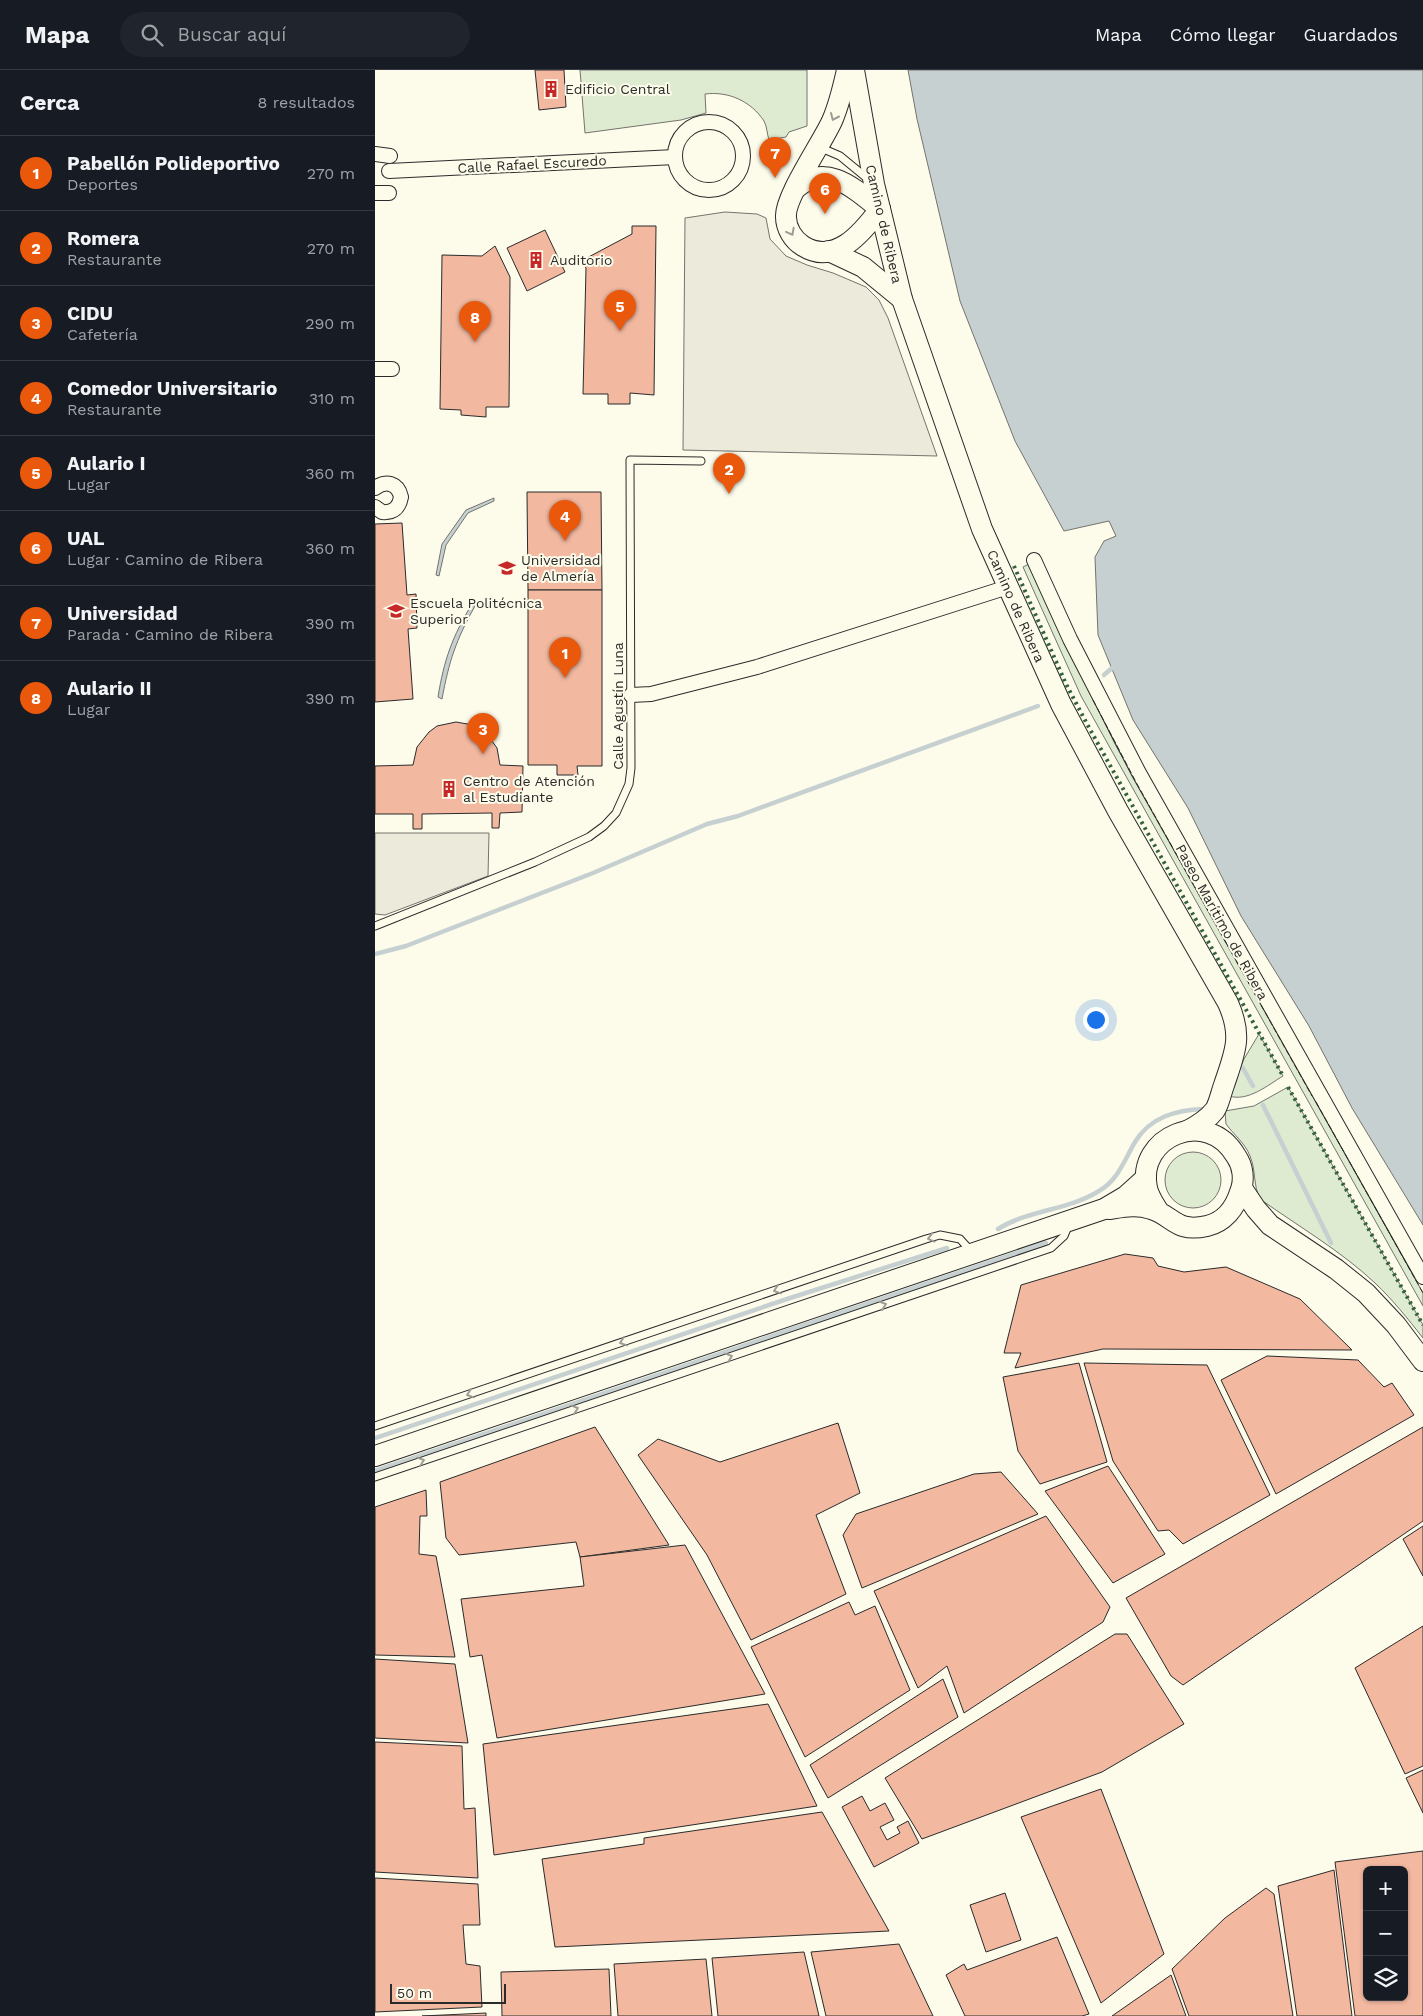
<!DOCTYPE html>
<html lang="es">
<meta charset="utf-8">
<style>
body{margin:0;font-family:"Work Sans",sans-serif;background:#20242c;color:#f1f3f6}
.controls{position:absolute;right:15px;bottom:15px;display:grid;overflow:hidden;border-radius:8px;box-shadow:0 1px 4px #0004}
.controls button{width:45px;height:45px;display:grid;place-items:center;padding:0;border:0;border-bottom:1px solid #363941;background:#171b24;color:#f1f3f6;font:25px sans-serif}
.scale{position:absolute;left:15px;bottom:12px;width:116px;box-sizing:border-box;padding-left:5px;border:2px solid #2b2b2b;border-top:0;font-size:14px;line-height:18px;white-space:nowrap;color:#2b2b2b;-webkit-text-stroke:4px #fdfbea;paint-order:stroke}
.you{position:absolute;left:720px;top:949px;width:18px;height:18px;margin:-12px;border:4px solid #fff;border-radius:50%;background:#1a73e8;box-shadow:0 0 0 8px #1a73e833}
.badge{display:grid;place-items:center;width:32px;height:32px;border-radius:50%;background:#ea580c;color:#fff;font-size:16px;font-weight:700}
.pin{position:absolute;translate:-50% -41px;filter:drop-shadow(0 1px 2px #0008)}
.pin::after{content:'';position:absolute;top:26px;width:18px;height:15px;background:inherit;clip-path:polygon(0 0,100% 0,50% 100%)}
.list{margin:0;padding:0;list-style:none}
h2{display:flex;justify-content:space-between;align-items:center;height:65px;margin:0;padding:0 20px;font-size:21px}
h2 small{font-size:16px;font-weight:400;color:#9ea1a6}
.list li{display:grid;grid-template-columns:32px 1fr auto;gap:15px;align-items:center;box-sizing:border-box;height:75px;padding:0 20px;border-top:1px solid #363941}
.list b{display:block;font-size:19px;white-space:nowrap}
.list p{margin:0;font-size:16px;white-space:nowrap;color:#9ea1a6}
.list em{font-size:16px;font-style:normal;color:#9ea1a6}
.icon{flex:none;width:28px;height:28px;fill:none;stroke:currentColor;stroke-width:2;stroke-linecap:round;stroke-linejoin:round}
.map{position:relative;flex:none;width:1048px;height:1946px;overflow:hidden}
header{display:flex;align-items:center;gap:30px;box-sizing:border-box;height:70px;padding:0 25px;background:#171b24;border-bottom:1px solid #363941}
header strong{font-size:24px}
nav{display:flex;gap:28px;margin-inline-start:auto;font-size:18px}
.search{width:350px;height:45px;background:#20242c;display:flex;align-items:center;gap:12px;box-sizing:border-box;padding:0 18px;border-radius:28px;color:#9ea1a6;font-size:19px}
main{display:flex}
aside{flex:1;background:#171b24}
.map>svg:first-child{display:block}
</style>
<header>
<strong>Mapa</strong>
<div class="search"><svg class="icon" aria-label="search" viewBox="0 0 24 24"><circle cx="10" cy="10" r="6"/><path d="M15 15l6 6"/></svg>Buscar aquí</div>
<nav><a>Mapa</a><a>Cómo llegar</a><a>Guardados</a></nav>
</header>
<main>
<aside>
<h2>Cerca<small>8 resultados</small></h2>
<ul class="list">
<li><span class="badge">1</span><div><b>Pabellón Polideportivo</b><p>Deportes</p></div><em>270 m</em></li>
<li><span class="badge">2</span><div><b>Romera</b><p>Restaurante</p></div><em>270 m</em></li>
<li><span class="badge">3</span><div><b>CIDU</b><p>Cafetería</p></div><em>290 m</em></li>
<li><span class="badge">4</span><div><b>Comedor Universitario</b><p>Restaurante</p></div><em>310 m</em></li>
<li><span class="badge">5</span><div><b>Aulario I</b><p>Lugar</p></div><em>360 m</em></li>
<li><span class="badge">6</span><div><b>UAL</b><p>Lugar · Camino de Ribera</p></div><em>360 m</em></li>
<li><span class="badge">7</span><div><b>Universidad</b><p>Parada · Camino de Ribera</p></div><em>390 m</em></li>
<li><span class="badge">8</span><div><b>Aulario II</b><p>Lugar</p></div><em>390 m</em></li>
</ul>
</aside>
<div class="map">
<svg width="1048" height="1946" viewBox="0 0 1048 1946">
<rect width="100%" height="100%" fill="#fdfbea"/>
<g fill="#deebd1" stroke="#74746e">
<path d="M205,0h227v56l-18,6 -3,5 -17,3c-2,-6 -2,-14 -5,-19 -13,-20 -36,-30 -59,-27l1,19 -25,7 -96,13z"/>
<polygon points="654,494 740,674 1048,1223 1048,1236 706,626 648,497"/>
<path d="M884,964l24,42c-15,9 -35,26 -54,20l15,-37z"/>
<path d="M913,1017l135,238v13c-15,-19 -30,-38 -48,-55 -34,-32 -77,-57 -115,-84 -7,-14 -4,-29 -10,-43 -5,-13 -16,-21 -24,-32l-1,-13 29,-5z"/>
<circle cx="818" cy="1110" r="28"/>
</g>
<g fill="#eceadb" stroke="#74746e">
<polygon points="350,142 382,144 391,148 395,169 411,186 432,195 458,203 491,217 504,230 513,248 562,386 308,380 310,148"/>
<polygon points="0,763 114,763 113,806 10,845 0,844"/>
</g>
<g fill="#c7d0d0" stroke="#74746e">
<polygon points="533,0 1048,0 1048,1155 977,1038 934,956 866,846 813,738 758,650 723,565 720,487 729,471 741,466 734,451 689,461 640,371 585,231 542,49"/>
<polygon points="119,428 119,431 93,443 71,475 64,506 61,505 67,474 91,440"/>
<path d="M97,534l3,2c-19,34 -26,55 -33,93l-4,-2c6,-37 14,-60 34,-93z"/>
</g>
<g fill="none" stroke-linecap="round" stroke-linejoin="round">
<g stroke="#c7d0d0" stroke-width="4.5">
<polyline points="729,605 737,598"/>
<polyline points="0,884 31,876 218,803 332,754 363,746 663,636"/>
<polyline points="868,998 878,1016"/>
<polyline points="888,1035 956,1173"/>
<path d="M623,1159c30,-19 71,-19 101,-38 19,-11 25,-30 36,-49 15,-25 41,-32 69,-33"/>
<polyline points="0,1368 412,1229 572,1178"/>
<polyline points="0,1401 671,1173"/>
</g>
</g>
<g fill="#f2b8a0" stroke="#2b2b2b" fill-rule="evenodd">
<polygon points="160,0 189,0 191,37 164,40"/>
<polygon points="257,156 281,156 279,325 255,323 255,334 233,334 233,324 208,324 211,198 206,191 257,164"/>
<polygon points="170,160 190,202 152,221 132,178"/>
<polygon points="120,176 135,207 134,337 111,337 111,347 86,345 86,340 65,339 67,185 107,186"/>
<polygon points="152,422 226,422 227,520 153,520"/>
<polygon points="27,453 32,525 41,524 42,558 33,559 38,629 0,632 0,454"/>
<polygon points="153,520 227,520 227,696 202,696 203,705 182,705 182,695 153,695"/>
<polygon points="81,652 98,655 112,664 122,678 125,695 148,696 147,742 125,743 124,758 117,758 117,743 47,744 47,759 38,759 38,744 0,744 0,696 38,695 42,677 54,662 62,656"/>
<polygon points="750,1184 778,1188 783,1196 809,1202 851,1197 925,1229 977,1280 728,1279 640,1298 646,1283 629,1283 646,1215"/>
<polygon points="892,1286 983,1290 1009,1317 1017,1313 1039,1345 901,1424 846,1310"/>
<polygon points="704,1293 732,1392 665,1414 643,1381 628,1307"/>
<polygon points="709,1293 832,1295 895,1425 808,1474 794,1460 783,1461 738,1391"/>
<polygon points="463,1353 485,1423 441,1445 471,1524 376,1570 332,1485 263,1385 283,1369 345,1392"/>
<polygon points="220,1357 294,1475 205,1487 201,1472 84,1485 71,1468 65,1412"/>
<polygon points="1048,1357 1048,1451 808,1615 796,1606 751,1528"/>
<polygon points="733,1396 790,1484 738,1513 670,1421"/>
<polygon points="626,1402 663,1444 487,1518 468,1465 481,1444 599,1404"/>
<polygon points="51,1420 52,1446 45,1446 44,1484 61,1486 80,1587 0,1585 0,1437"/>
<polygon points="671,1446 735,1537 728,1552 589,1643 572,1596 543,1618 499,1521"/>
<polygon points="1048,1456 1048,1506 1028,1469"/>
<polygon points="310,1475 390,1624 122,1668 107,1585 95,1587 86,1529 209,1516 205,1487"/>
<polygon points="474,1532 480,1545 500,1536 535,1620 430,1687 376,1577"/>
<polygon points="1048,1556 1048,1696 1030,1704 980,1598"/>
<polygon points="740,1564 752,1564 809,1654 727,1702 547,1769 510,1708"/>
<polygon points="0,1589 80,1594 93,1673 0,1668"/>
<polygon points="568,1609 583,1647 453,1728 435,1695"/>
<polygon points="393,1634 442,1736 119,1785 108,1674"/>
<polygon points="0,1672 87,1676 89,1739 100,1738 103,1808 0,1802"/>
<polygon points="1048,1700 1048,1743 1031,1708"/>
<polygon points="726,1719 789,1884 726,1933 646,1747"/>
<polygon points="487,1726 495,1741 510,1733 519,1750 505,1757 512,1770 525,1763 522,1757 533,1751 544,1773 499,1797 467,1737"/>
<polygon points="447,1742 514,1861 180,1877 167,1789 269,1774 269,1768"/>
<path d="M1048,1781v165h-68l-20,-154zM992,1800h37v127h-37z"/>
<polygon points="959,1800 977,1946 922,1946 903,1816"/>
<polygon points="0,1808 103,1814 105,1855 88,1855 91,1894 105,1896 107,1937 0,1942"/>
<polygon points="891,1818 899,1824 918,1946 814,1946 797,1899 850,1848"/>
<polygon points="630,1823 646,1870 611,1882 595,1835"/>
<polygon points="682,1867 714,1944 707,1946 590,1946 571,1905 589,1894 592,1900"/>
<polygon points="524,1874 558,1946 451,1946 436,1882"/>
<polygon points="429,1882 444,1946 343,1946 337,1888"/>
<polygon points="331,1889 337,1946 243,1946 239,1894"/>
<polygon points="234,1899 236,1946 127,1946 126,1902"/>
<polygon points="796,1905 811,1946 737,1946"/>
<polygon points="111,1943 111,1946 47,1946"/>
</g>
<g fill="none" stroke-linecap="round" stroke-linejoin="round">
<g stroke="#2b2b2b" stroke-width="9">
<g id="lane">
<polyline points="444,77 465,86 493,109"/>
<polyline points="0,856 160,792 214,767 229,756 241,743 254,714 256,698 255,390 326,391"/>
<polyline points="0,1356 551,1169 565,1165 585,1169 596,1181"/>
<polyline points="0,1407 676,1178 689,1166 694,1154"/>
</g>
</g>
<g stroke="#2b2b2b" stroke-width="16">
<g id="street">
<circle cx="334" cy="86" r="34"/>
<polyline points="0,84 15,86"/>
<polyline points="14,101 300,87"/>
<polyline points="0,123 14,123"/>
<polyline points="0,299 17,299"/>
<path d="M0,418c11,-8 23,-5 26,9 -2,11 -8,16 -19,15l-7,-5"/>
<polyline points="659,490 695,569 764,703 1048,1207"/>
<polyline points="256,625 276,624 382,597 633,517"/>
</g>
</g>
<g stroke="#2b2b2b" stroke-width="22">
<g id="secondary">
<path d="M472,0c-4,18 -8,35 -15,51 -10,22 -48,77 -46,96 0,11 7,23 17,29 32,20 59,-13 77,-37"/>
<path d="M479,0l20,114 28,115 80,230 79,175 57,107 110,192c15,34 7,49 -4,82 -3,8 -5,19 -9,25 -7,9 -18,16 -28,21"/>
<path d="M420,119c30,-28 59,-1 85,20"/>
<polyline points="454,181 488,197 527,229"/>
<polyline points="867,1118 881,1139 895,1155 961,1199 991,1223 1021,1255 1048,1291"/>
<path d="M734,1139c14,-2 28,-5 42,0 23,7 24,24 56,17 17,-4 28,-18 33,-34 5,-12 3,-26 -4,-36 -29,-50 -100,-19 -89,32 2,9 7,16 12,24"/>
<polyline points="0,1386 729,1139 751,1126 771,1108"/>
</g>
</g>
<use href="#lane" stroke="#fdfbea" stroke-width="7"/>
<use href="#street" stroke="#fdfbea" stroke-width="14"/>
<use href="#secondary" stroke="#fdfbea" stroke-width="20"/>
<g stroke="#34623c" stroke-width="4" stroke-dasharray="2.5 4" stroke-linecap="butt">
<polyline points="639,496 691,614 712,654 908,1006"/>
<polyline points="913,1017 1048,1255"/>
</g>
<g stroke="#2b2b2b" stroke-width="1" stroke-dasharray="6 2.5" stroke-linecap="butt">
<polyline points="718,630 762,714 937,1026"/>
<polyline points="941,1032 1048,1223"/>
</g>
</g>
<defs><path id="oneway-chevron" d="M-2-3.5L2.5 0L-2 3.5" fill="none" stroke-width="1.6" stroke-linecap="round" stroke-linejoin="round" transform="scale(1.25)"/></defs>
<g stroke="#9e9d94">
<use href="#oneway-chevron" transform="translate(459 47) rotate(114)"/>
<use href="#oneway-chevron" transform="translate(416 162) rotate(62)"/>
<use href="#oneway-chevron" transform="translate(556 1168) rotate(165)"/>
<use href="#oneway-chevron" transform="translate(402 1220) rotate(161)"/>
<use href="#oneway-chevron" transform="translate(508 1235) rotate(-19)"/>
<use href="#oneway-chevron" transform="translate(248 1272) rotate(161)"/>
<use href="#oneway-chevron" transform="translate(354 1287) rotate(-19)"/>
<use href="#oneway-chevron" transform="translate(95 1324) rotate(161)"/>
<use href="#oneway-chevron" transform="translate(200 1339) rotate(-19)"/>
<use href="#oneway-chevron" transform="translate(46 1391) rotate(-19)"/>
</g>
<defs>
<g id="building-bare" transform="scale(1.35)"><path d="M-4-6H4V6H1V3H-1V6H-4ZM-2.5-4.3h1.7v1.8h-1.7ZM.8-4.3h1.7v1.8H.8ZM-2.5-1h1.7V.8h-1.7ZM.8-1h1.7V.8H.8Z" fill="#c62828" stroke="#fdfbea" stroke-width="2.5" paint-order="stroke"/></g>
<g id="university-bare" transform="scale(1.35)"><path d="M0-5L7-2L0 1L-7-2ZM-4 1L0 2.5L4 1V4Q0 6-4 4Z" fill="#c62828" stroke="#fdfbea" stroke-width="2.5" paint-order="stroke"/></g>
</defs>
<g fill-rule="evenodd">
<use href="#building-bare" x="176" y="19"/>
<use href="#building-bare" x="161" y="190"/>
<use href="#university-bare" x="132" y="498"/>
<use href="#university-bare" x="21" y="541"/>
<use href="#building-bare" x="74" y="719"/>
</g>
<g text-anchor="middle" dominant-baseline="central" stroke-width="4" stroke-linejoin="round" paint-order="stroke">
<g font-size="14" fill="#2b2b2b" stroke="#fdfbea" text-anchor="start">
<text x="190" y="19">Edificio Central</text>
<text x="175" y="190">Auditorio</text>
<text x="146" y="490">Universidad<tspan x="146" dy="16">de Almería</tspan></text>
<text x="35" y="533">Escuela Politécnica<tspan x="35" dy="16">Superior</tspan></text>
<text x="88" y="711">Centro de Atención<tspan x="88" dy="16">al Estudiante</tspan></text>
</g>
<g font-size="14" fill="#2b2b2b" stroke="#fdfbea">
<text transform="translate(157 94) rotate(-3)">Calle Rafael Escuredo</text>
<text transform="translate(509 154) rotate(77)">Camino de Ribera</text>
<text transform="translate(641 536) rotate(66)">Camino de Ribera</text>
<text transform="translate(243 636) rotate(-90)">Calle Agustín Luna</text>
<text transform="translate(847 852) rotate(61)">Paseo Marítimo de Ribera</text>
</g>
</g>
</svg>
<div class="controls">
<button>+</button>
<button>−</button>
<button><svg class="icon" aria-label="layers" viewBox="0 0 24 24"><path d="M12 4l9 5-9 5-9-5zM3 14l9 5 9-5"/></svg></button>
</div>
<div class="scale">50 m</div>
<div class="you"></div>
<div class="pin badge" style="left:190px;top:608px">1</div>
<div class="pin badge" style="left:354px;top:424px">2</div>
<div class="pin badge" style="left:108px;top:684px">3</div>
<div class="pin badge" style="left:190px;top:471px">4</div>
<div class="pin badge" style="left:245px;top:261px">5</div>
<div class="pin badge" style="left:450px;top:144px">6</div>
<div class="pin badge" style="left:400px;top:108px">7</div>
<div class="pin badge" style="left:100px;top:272px">8</div>
</div>
</main>
